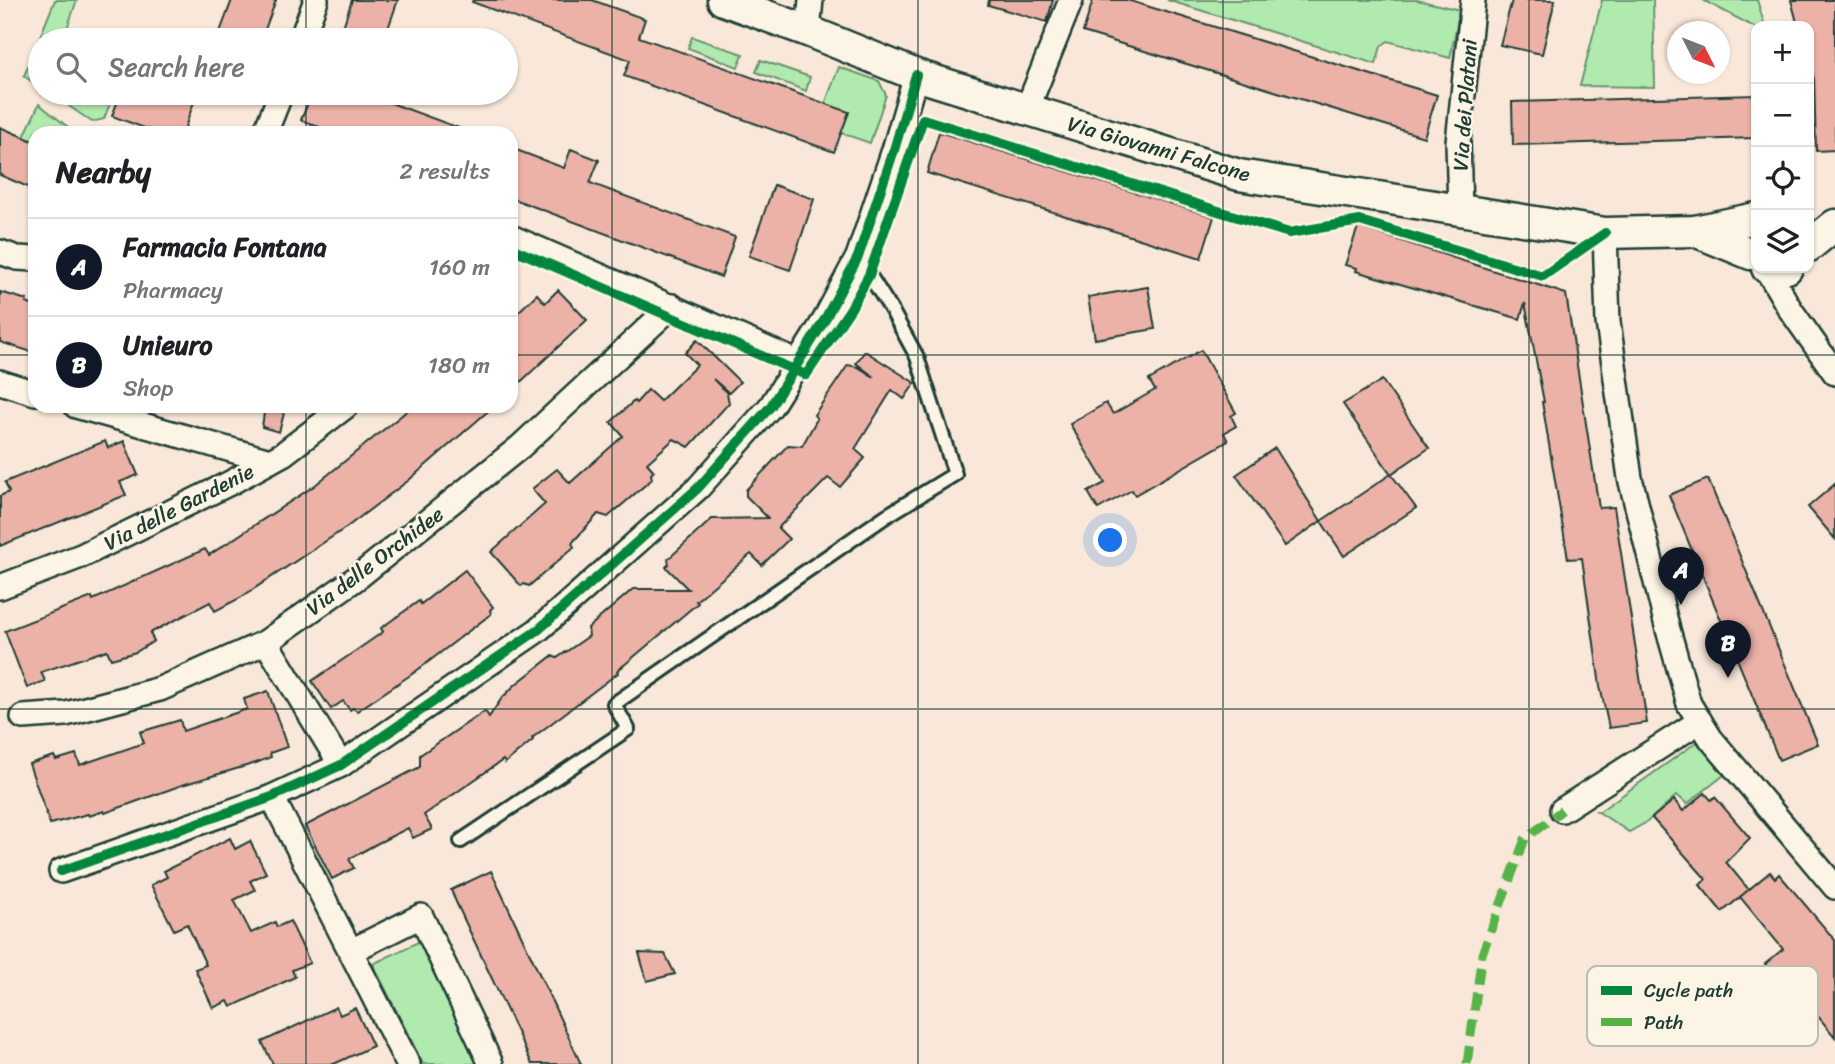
<!DOCTYPE html>
<meta charset="utf-8">
<style>
body{margin:0;font-family:Sriracha,sans-serif;background:#f6f6f6;color:#202124}
.controls{position:absolute;right:21px;top:21px;display:grid;overflow:hidden;border-radius:14px;box-shadow:0 2px 5px #0004}
.controls button{width:63px;height:63px;display:grid;place-items:center;padding:0;border:0;border-bottom:2px solid #e0e0e0;background:#fff;color:#202124;font:35px sans-serif}
.compass{position:absolute;left:1667px;top:21px;width:63px;height:63px;border-radius:50%;background:#fff;box-shadow:0 2px 5px #0004;rotate:132deg}
.you{position:absolute;left:1111px;top:541px;width:24px;height:24px;margin:-18px;border:5px solid #fff;border-radius:50%;background:#1a73e8;box-shadow:0 0 0 10px #1a73e833}
.badge{display:grid;place-items:center;width:46px;height:46px;border-radius:50%;background:#111827;color:#fff;font-size:23px;font-weight:700}
.pin{position:absolute;translate:-50% -58px;filter:drop-shadow(0 2px 4px #0008)}
.pin::after{content:'';position:absolute;top:37px;width:24px;height:21px;background:inherit;clip-path:polygon(0 0,100% 0,50% 100%)}
.list{margin:0;padding:0;list-style:none}
h2{display:flex;justify-content:space-between;align-items:center;height:91px;margin:0;padding:0 28px;font-size:30px}
h2 small{font-size:23px;font-weight:400;color:#757577}
.list li{display:grid;grid-template-columns:46px 1fr auto;gap:21px;align-items:center;box-sizing:border-box;height:98px;padding:0 28px;border-top:2px solid #e0e0e0}
.list b{display:block;font-size:26px;white-space:nowrap}
.list p{margin:0;font-size:23px;white-space:nowrap;color:#757577}
.list em{font-size:23px;font-style:normal;color:#757577}
.icon{flex:none;width:38px;height:38px;fill:none;stroke:currentColor;stroke-width:2;stroke-linecap:round;stroke-linejoin:round}
.map{position:relative;flex:none;width:1835px;height:1064px;overflow:hidden}
.search{position:absolute;background:#fff;box-shadow:0 2px 5px #0004;left:28px;top:28px;width:490px;height:77px;display:flex;align-items:center;gap:18px;box-sizing:border-box;padding:0 24px;border-radius:38px;color:#757577;font-size:26px}
.panel{position:absolute;background:#fff;box-shadow:0 2px 5px #0004;left:28px;top:126px;width:490px;height:287px;border-radius:21px}
.map>svg:first-child{display:block}
</style>
<div class="map">
<svg width="1835" height="1064" viewBox="0 0 1835 1064">
<rect width="100%" height="100%" fill="#f9e8d9"/>
<filter id="ink" filterUnits="userSpaceOnUse"><feTurbulence type="fractalNoise" baseFrequency=".0143" numOctaves="2"/><feDisplacementMap in="SourceGraphic" scale="14" xChannelSelector="R" yChannelSelector="G"/><feConvolveMatrix kernelMatrix="1 2 1 2 8 2 1 2 1" color-interpolation-filters="sRGB"/></filter>
<g filter="url(#ink)">
<g fill="#b1eaaf" stroke="#689472" stroke-width="2">
<polygon points="55,0 77,0 63,40 40,40 40,87 24,76"/>
<polygon points="1167,0 1417,0 1460,10 1450,58 1388,41 1381,46 1376,64"/>
<polygon points="1602,0 1653,0 1655,87 1580,86"/>
<polygon points="1703,0 1757,0 1765,26 1756,28"/>
<polygon points="692,37 743,54 738,67 688,48"/>
<polygon points="761,60 810,77 806,91 756,72"/>
<polygon points="839,67 879,81 886,95 870,143 841,133 848,112 825,104"/>
<polygon points="50,93 114,93 104,119 92,122"/>
<polygon points="39,104 68,127 65,133 35,133 35,142 24,137"/>
<polygon points="1697,742 1724,775 1687,804 1677,795 1647,822 1629,832 1597,811 1600,811"/>
<polygon points="422,940 482,1064 423,1064 373,964"/>
</g>
<g fill="#ecb2a8" stroke="#1f3d34" stroke-width="2">
<polygon points="232,0 276,0 261,40 217,40"/>
<polygon points="352,0 398,0 384,40 363,40 341,33"/>
<polygon points="473,0 592,0 645,19 639,37 849,112 834,152 624,76 630,60 472,2"/>
<polygon points="989,0 1053,0 1047,22 988,5"/>
<polygon points="1093,0 1127,0 1437,95 1424,137 1083,32"/>
<polygon points="1512,0 1555,0 1542,54 1500,45"/>
<polygon points="1791,0 1835,0 1835,150 1816,151 1814,79 1809,62 1809,26 1798,26"/>
<polygon points="121,93 178,93 195,99 183,133 158,133 112,116"/>
<polygon points="312,93 364,93 467,131 466,133 335,133 301,120"/>
<polygon points="1756,95 1756,138 1513,145 1512,102"/>
<polygon points="0,127 35,142 35,190 0,175"/>
<polygon points="939,132 1214,217 1201,258 927,173"/>
<polygon points="511,148 564,168 571,149 599,160 590,183 735,237 721,277 511,198"/>
<polygon points="774,185 814,199 790,270 749,256"/>
<polygon points="1358,227 1566,294 1599,508 1614,507 1647,723 1609,728 1600,686 1582,558 1568,559 1542,402 1544,402 1525,303 1520,319 1356,271 1357,268 1345,265"/>
<polygon points="1148,287 1155,329 1095,339 1088,297"/>
<polygon points="558,290 587,320 511,391 511,319 537,294 545,303"/>
<polygon points="0,292 27,300 26,303 35,306 35,353 0,342"/>
<polygon points="697,340 740,382 729,393 713,379 727,393 729,403 689,447 674,439 647,463 654,471 651,474 652,479 608,517 598,514 572,543 574,547 529,586 524,584 521,586 491,552 545,504 532,489 557,469 570,483 623,436 611,422 634,401 636,403 648,390 660,401 697,365 685,353"/>
<polygon points="1201,350 1236,413 1231,416 1236,426 1224,433 1228,441 1135,495 1132,490 1098,509 1088,492 1105,483 1070,424 1106,403 1113,414 1155,390 1149,380"/>
<polygon points="865,351 915,383 904,399 892,390 855,449 865,458 840,487 828,478 778,528 789,539 762,565 751,554 696,601 698,603 617,671 618,673 532,738 533,740 505,763 503,760 424,815 432,829 413,838 408,828 378,843 349,859 354,868 332,879 305,826 420,767 420,755 485,711 489,717 502,698 516,684 552,656 557,658 589,636 588,628 633,589 688,589 666,567 669,564 668,559 712,519 768,518 746,496 746,490 788,445 802,446 817,419 814,415 848,365 858,367 874,377 856,363"/>
<polygon points="1382,380 1429,448 1391,474 1343,404"/>
<polygon points="265,406 286,406 279,432 262,427"/>
<polygon points="413,406 494,406 409,480 347,527 240,598 215,611 210,602 150,633 154,641 136,652 111,659 107,650 41,672 45,681 27,688 5,631 92,597 93,600 205,549 209,555 314,486"/>
<polygon points="105,441 108,448 124,441 138,475 120,482 126,495 0,546 0,496 9,492 5,482"/>
<polygon points="1275,448 1321,521 1285,546 1236,475"/>
<polygon points="1391,474 1416,508 1344,556 1321,521"/>
<polygon points="1708,479 1818,744 1779,760 1669,495"/>
<polygon points="1835,484 1835,539 1808,507"/>
<polygon points="465,570 493,607 490,610 491,614 415,672 357,711 353,708 350,710 343,701 331,709 312,681 383,632 381,628 419,601 421,604"/>
<polygon points="268,691 287,747 270,753 271,757 256,763 182,785 105,813 104,811 89,816 88,814 50,824 29,764 54,756 56,760 76,754 80,765 144,743 140,732 180,720 183,731 247,709 244,699"/>
<polygon points="1705,793 1711,800 1715,797 1750,838 1726,862 1749,890 1722,912 1700,885 1706,879 1652,818 1674,800 1683,811"/>
<polygon points="230,838 235,849 250,841 266,873 250,881 255,890 234,900 251,933 275,922 277,927 290,921 310,963 292,970 295,977 231,1007 228,1001 213,1008 195,969 206,965 187,924 174,930 151,885 167,877 164,871"/>
<polygon points="491,871 531,956 581,1064 532,1064 456,902 451,890"/>
<polygon points="1770,872 1775,878 1779,874 1835,940 1835,1037 1793,986 1788,991 1765,964 1783,949 1740,897"/>
<polygon points="639,953 665,954 675,974 647,981"/>
<polygon points="336,1007 340,1015 355,1008 373,1046 334,1064 273,1064 262,1042"/>
</g>
<g fill="none" stroke-linecap="round" stroke-linejoin="round">
<g stroke="#1f3d34" stroke-width="18">
<polyline id="service" points="461,841 628,729 614,704 886,516 955,474 917,357 892,311 858,257"/>
</g>
<g stroke="#1f3d34" stroke-width="28">
<g id="minor">
<polyline points="808,31 811,0"/>
<polyline points="301,40 316,0"/>
<polyline points="1027,109 1071,0"/>
<polyline points="265,133 281,93"/>
<polyline points="1460,210 1458,142 1473,0"/>
<polyline points="1605,233 1608,322 1630,478 1667,626 1689,704 1711,739 1835,887"/>
<polyline points="511,237 797,362"/>
<polyline points="0,252 17,258 35,259"/>
<polyline points="1766,268 1790,309 1835,373"/>
<polyline points="0,382 35,393"/>
<polyline points="76,406 270,461"/>
<polyline points="0,587 81,556 230,483 283,454 346,406"/>
<polyline points="266,642 341,765"/>
<polyline points="23,717 66,714 160,689 266,642 358,577 520,447 672,306"/>
<polyline points="272,797 408,1064"/>
<polyline points="1562,810 1700,721"/>
<polyline points="61,871 272,797 341,765 538,630 698,488 771,406 824,321 858,257 894,150 916,75"/>
<polyline points="351,951 421,916 491,1064"/>
</g>
</g>
<g stroke="#1f3d34" stroke-width="35">
<g id="tertiary">
<polyline points="723,0 808,31 916,75 1239,175 1605,233 1695,231 1756,218"/>
<polyline points="1695,231 1751,254"/>
<polyline points="1809,246 1835,225"/>
<polyline points="1767,268 1776,270 1787,268"/>
</g>
</g>
<use href="#service" stroke="#fcf5e5" stroke-width="12"/>
<use href="#minor" stroke="#fcf5e5" stroke-width="23"/>
<use href="#tertiary" stroke="#fcf5e5" stroke-width="30"/>
<polyline stroke="#55b346" stroke-width="9" stroke-dasharray="18 9" stroke-linecap="butt" points="1467,1064 1482,954 1525,839 1562,810"/>
<g stroke="#fcf5e5" stroke-width="15">
<g id="cycleway">
<polyline points="511,248 806,375 851,308 869,275 923,119 1289,233 1360,221 1543,276 1605,233"/>
<polyline points="61,871 272,797 341,765 538,630 698,488 771,406 824,321 858,257 894,150 916,75"/>
</g>
</g>
<use href="#cycleway" stroke="#00873e" stroke-width="10"/>
</g>
</g>
<path fill="none" stroke="#1f3d34" stroke-width="2" stroke-opacity="0.55" d="M306,0v40M612,0v1064M918,0v1064M1223,0v1064M1529,0v1064M306,93v40M0,355h35M511,355h1324M306,406v658M0,709h1835"/>
<g text-anchor="middle" dominant-baseline="central" stroke-width="5" stroke-linejoin="round" paint-order="stroke">
<g font-size="21" fill="#1f3d34" stroke="#fcf5e5">
<text transform="translate(1465 105) rotate(-86)">Via dei Platani</text>
<text transform="translate(1159 149) rotate(16)">Via Giovanni Falcone</text>
<text transform="translate(179 507) rotate(-27)">Via delle Gardenie</text>
<text transform="translate(375 561) rotate(-37)">Via delle Orchidee</text>
</g>
</g>
<rect x="1587" y="966" width="231" height="80" rx="10" fill="#fcf5e5" stroke="#babeb0" stroke-width="2"/>
<rect x="1601" y="986" width="31" height="9" fill="#00873e"/>
<rect x="1601" y="1018" width="31" height="8" fill="#55b346"/>
<g font-size="19" fill="#1f3d34">
<text x="1644" y="997">Cycle path</text>
<text x="1644" y="1029">Path</text>
</g>
</svg>
<div class="controls">
<button>+</button>
<button>−</button>
<button><svg class="icon" aria-label="locate" viewBox="0 0 24 24"><circle cx="12" cy="12" r="6"/><path d="M12 2v4M12 18v4M2 12h4M18 12h4"/></svg></button>
<button><svg class="icon" aria-label="layers" viewBox="0 0 24 24"><path d="M12 4l9 5-9 5-9-5zM3 14l9 5 9-5"/></svg></button>
</div>
<svg class="compass" viewBox="-18 -18 36 36"><path d="M0-13l5 13h-10z" fill="#e53935"/><path d="M0 13l5-13h-10z" fill="#757577"/></svg>
<div class="you"></div>
<div class="pin badge" style="left:1681px;top:605px">A</div>
<div class="pin badge" style="left:1728px;top:678px">B</div>
<div class="search"><svg class="icon" aria-label="search" viewBox="0 0 24 24"><circle cx="10" cy="10" r="6"/><path d="M15 15l6 6"/></svg>Search here</div>
<section class="panel">
<h2>Nearby<small>2 results</small></h2>
<ul class="list">
<li><span class="badge">A</span><div><b>Farmacia Fontana</b><p>Pharmacy</p></div><em>160 m</em></li>
<li><span class="badge">B</span><div><b>Unieuro</b><p>Shop</p></div><em>180 m</em></li>
</ul>
</section>
</div>
